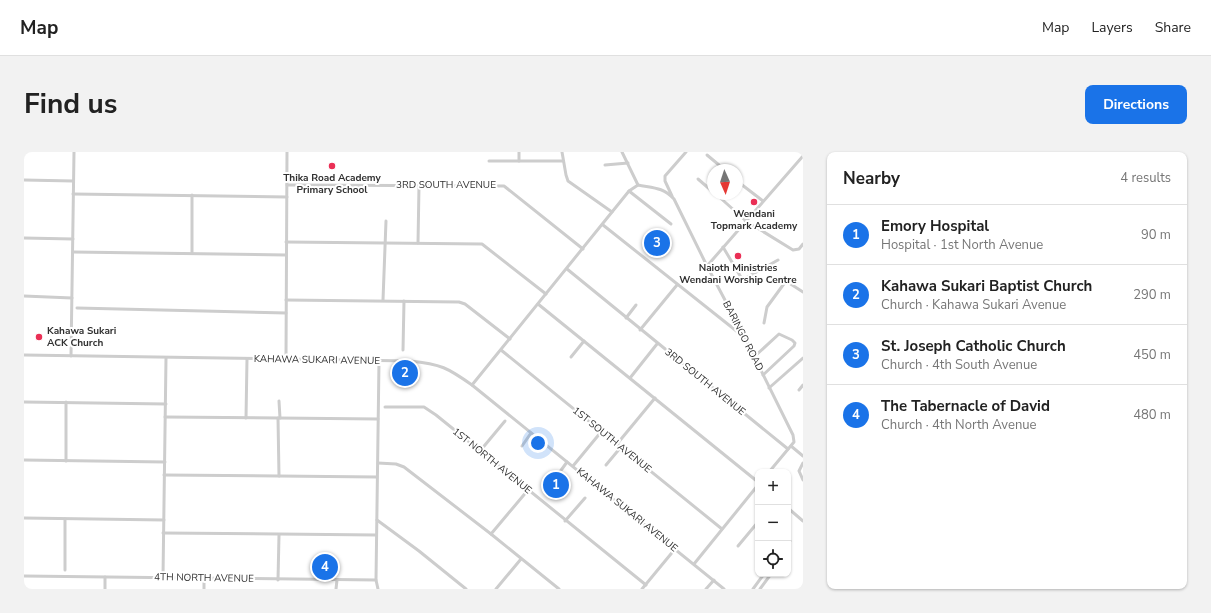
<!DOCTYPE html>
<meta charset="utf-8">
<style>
body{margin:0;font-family:"Nunito Sans",sans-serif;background:#f2f2f2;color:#222}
.controls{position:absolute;right:12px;bottom:12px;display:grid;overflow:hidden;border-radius:8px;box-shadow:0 1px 3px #0004}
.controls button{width:36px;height:36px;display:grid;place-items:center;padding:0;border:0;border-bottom:1px solid #e0e0e0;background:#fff;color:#222;font:20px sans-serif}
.compass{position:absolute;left:683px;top:12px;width:36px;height:36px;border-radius:50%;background:#fff;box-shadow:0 1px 3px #0004;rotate:177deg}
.you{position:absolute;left:514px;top:291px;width:14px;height:14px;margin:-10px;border:3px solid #fff;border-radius:50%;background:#1a73e8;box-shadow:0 0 0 6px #1a73e833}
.badge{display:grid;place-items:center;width:26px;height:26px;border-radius:50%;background:#1a73e8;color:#fff;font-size:13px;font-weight:700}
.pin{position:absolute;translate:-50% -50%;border:2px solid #fff;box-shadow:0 1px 4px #0006}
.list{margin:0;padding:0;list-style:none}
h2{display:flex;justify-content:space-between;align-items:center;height:52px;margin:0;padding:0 16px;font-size:17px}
h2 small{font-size:13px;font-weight:400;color:#767676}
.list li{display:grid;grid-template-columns:26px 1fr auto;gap:12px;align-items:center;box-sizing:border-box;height:60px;padding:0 16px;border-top:1px solid #e0e0e0}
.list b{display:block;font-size:15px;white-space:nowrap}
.list p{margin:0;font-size:13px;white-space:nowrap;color:#767676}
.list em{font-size:13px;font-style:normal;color:#767676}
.icon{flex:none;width:22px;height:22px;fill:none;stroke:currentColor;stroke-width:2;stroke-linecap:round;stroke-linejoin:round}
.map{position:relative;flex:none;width:779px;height:437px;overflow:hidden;border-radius:8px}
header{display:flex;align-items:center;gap:24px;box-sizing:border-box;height:56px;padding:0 20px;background:#fff;border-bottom:1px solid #e0e0e0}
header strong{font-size:19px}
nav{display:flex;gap:22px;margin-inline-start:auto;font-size:14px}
.intro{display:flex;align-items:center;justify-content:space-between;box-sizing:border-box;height:96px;padding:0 24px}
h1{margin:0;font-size:28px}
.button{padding:10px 18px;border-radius:8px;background:#1a73e8;color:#fff;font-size:14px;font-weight:700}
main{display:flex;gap:24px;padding:0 24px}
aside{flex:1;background:#fff;border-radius:8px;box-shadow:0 1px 3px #0004}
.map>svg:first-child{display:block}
</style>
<header>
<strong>Map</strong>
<nav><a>Map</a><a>Layers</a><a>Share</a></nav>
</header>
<div class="intro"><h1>Find us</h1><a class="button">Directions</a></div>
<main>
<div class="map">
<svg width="779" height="437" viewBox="0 0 779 437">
<rect width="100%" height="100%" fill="#fff"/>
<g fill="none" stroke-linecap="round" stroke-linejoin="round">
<g stroke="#cdcdcd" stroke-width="3">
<polyline points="495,0 495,9"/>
<polyline points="538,0 542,23 544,29 588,60"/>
<polyline points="598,0 614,33"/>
<polyline points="683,3 701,18"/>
<polyline points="465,9 539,9"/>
<polyline points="581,13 604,11"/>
<polyline points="674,27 689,40"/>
<polyline points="0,28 49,29"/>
<polyline points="713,29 739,49"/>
<polyline points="263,33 480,34 559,97"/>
<polyline points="605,39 647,72"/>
<polyline points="49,42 263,45"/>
<polyline points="692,42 722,69 769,98 775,97 779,92"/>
<polyline points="648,44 641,29 641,24 662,0"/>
<polyline points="579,73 720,185"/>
<polyline points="0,86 49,87"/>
<polyline points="262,90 458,92 522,142"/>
<polyline points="394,91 395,34"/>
<polyline points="699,95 718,127 720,127 754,108"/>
<polyline points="49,100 262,103"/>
<polyline points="168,101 168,43"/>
<polyline points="683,114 779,4"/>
<polyline points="543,117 764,297"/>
<polyline points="0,144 48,146"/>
<polyline points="262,148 435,150 441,152 486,187"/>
<polyline points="359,148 362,69"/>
<polyline points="514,152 734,330"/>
<polyline points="53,156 262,161"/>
<polyline points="602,166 612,153"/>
<polyline points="740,171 743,155 762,129 779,140"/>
<polyline points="616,178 653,133"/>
<polyline points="379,198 380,149"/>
<polyline points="477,198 698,377"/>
<path d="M0,203l386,6c31,3 38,7 62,24l252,204"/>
<polyline points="47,204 50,0"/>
<polyline points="547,205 560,189"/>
<polyline points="730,205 755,182 768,188 771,191 770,194 739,223"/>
<polyline points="262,207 263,0"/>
<polyline points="606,226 633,192"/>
<path d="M448,233l157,-194 9,-6c15,3 25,2 36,14l33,67 38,72 48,97 1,7 -25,30"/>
<polyline points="745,236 779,206"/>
<polyline points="775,238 779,233"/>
<polyline points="255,249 256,266"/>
<polyline points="0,250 142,252"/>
<polyline points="361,255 400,255 412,263 622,433"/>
<polyline points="141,265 354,267"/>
<polyline points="222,266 223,207"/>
<polyline points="254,266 255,324"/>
<polyline points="593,292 631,246"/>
<polyline points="498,294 507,281"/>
<polyline points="767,294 779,304"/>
<polyline points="456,299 481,269"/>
<polyline points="0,308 141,310"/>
<polyline points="42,309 42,250"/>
<polyline points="354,311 372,312 380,315 467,382 535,437"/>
<polyline points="779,311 775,319 779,328"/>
<polyline points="582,313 597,295"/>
<polyline points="549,314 577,280"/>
<polyline points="140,323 353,325"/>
<polyline points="530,328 543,310"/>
<polyline points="764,356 779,369"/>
<polyline points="0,366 140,368"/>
<polyline points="353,368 395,399 442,437"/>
<polyline points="541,369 561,346"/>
<polyline points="139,381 352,383"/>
<polyline points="467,382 504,338"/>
<polyline points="764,392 766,389"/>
<polyline points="714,394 734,370"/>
<polyline points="670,412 734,333"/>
<polyline points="41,418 41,367"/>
<polyline points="0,424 352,428"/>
<polyline points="81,425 81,437"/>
<polyline points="139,425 142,206"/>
<polyline points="254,428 255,383"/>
<polyline points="180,437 180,426"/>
<polyline points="312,437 313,428"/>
<polyline points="354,437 352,428 355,209"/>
<polyline points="472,437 497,407"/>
<polyline points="618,437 651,397"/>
<polyline points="682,437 690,428"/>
<polyline points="729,437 740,422"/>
<polyline points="736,437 747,422"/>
</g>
</g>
<g fill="#ea2f55" stroke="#fff" stroke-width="1.5">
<circle cx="308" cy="14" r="4"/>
<circle cx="730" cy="50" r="4"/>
<circle cx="714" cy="104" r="4"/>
<circle cx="15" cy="185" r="4"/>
</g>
<g text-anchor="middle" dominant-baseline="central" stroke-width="4" stroke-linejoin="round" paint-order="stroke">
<g font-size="10" font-weight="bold" fill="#303030" stroke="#fff">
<text x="308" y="26">Thika Road Academy<tspan x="308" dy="12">Primary School</tspan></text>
<text x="730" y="62">Wendani<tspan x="730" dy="12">Topmark Academy</tspan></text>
<text x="714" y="116">Naioth Ministries<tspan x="714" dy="12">Wendani Worship Centre</tspan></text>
<text x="23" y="179" text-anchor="start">Kahawa Sukari<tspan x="23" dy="12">ACK Church</tspan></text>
</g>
<g font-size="10" fill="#303030" stroke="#fff">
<text x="422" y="33">3RD SOUTH AVENUE</text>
<text transform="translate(719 184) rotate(63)">BARINGO ROAD</text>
<text transform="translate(293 208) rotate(1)">KAHAWA SUKARI AVENUE</text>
<text transform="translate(681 230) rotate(39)">3RD SOUTH AVENUE</text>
<text transform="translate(588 288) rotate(39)">1ST SOUTH AVENUE</text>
<text transform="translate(468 309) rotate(39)">1ST NORTH AVENUE</text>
<text transform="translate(603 358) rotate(39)">KAHAWA SUKARI AVENUE</text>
<text transform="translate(180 426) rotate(1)">4TH NORTH AVENUE</text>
</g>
</g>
</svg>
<div class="controls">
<button>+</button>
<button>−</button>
<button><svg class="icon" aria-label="locate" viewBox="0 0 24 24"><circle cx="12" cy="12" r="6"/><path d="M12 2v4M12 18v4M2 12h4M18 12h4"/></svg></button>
</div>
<svg class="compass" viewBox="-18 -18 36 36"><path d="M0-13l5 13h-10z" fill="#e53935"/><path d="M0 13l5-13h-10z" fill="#767676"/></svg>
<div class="you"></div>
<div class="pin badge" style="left:532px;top:333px">1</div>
<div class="pin badge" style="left:381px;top:221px">2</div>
<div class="pin badge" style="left:633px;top:91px">3</div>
<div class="pin badge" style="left:301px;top:415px">4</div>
</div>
<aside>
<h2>Nearby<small>4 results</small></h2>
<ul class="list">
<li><span class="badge">1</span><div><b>Emory Hospital</b><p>Hospital · 1st North Avenue</p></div><em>90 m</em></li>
<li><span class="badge">2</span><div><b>Kahawa Sukari Baptist Church</b><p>Church · Kahawa Sukari Avenue</p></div><em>290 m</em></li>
<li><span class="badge">3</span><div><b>St. Joseph Catholic Church</b><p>Church · 4th South Avenue</p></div><em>450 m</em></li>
<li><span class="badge">4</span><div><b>The Tabernacle of David</b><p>Church · 4th North Avenue</p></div><em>480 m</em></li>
</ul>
</aside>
</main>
